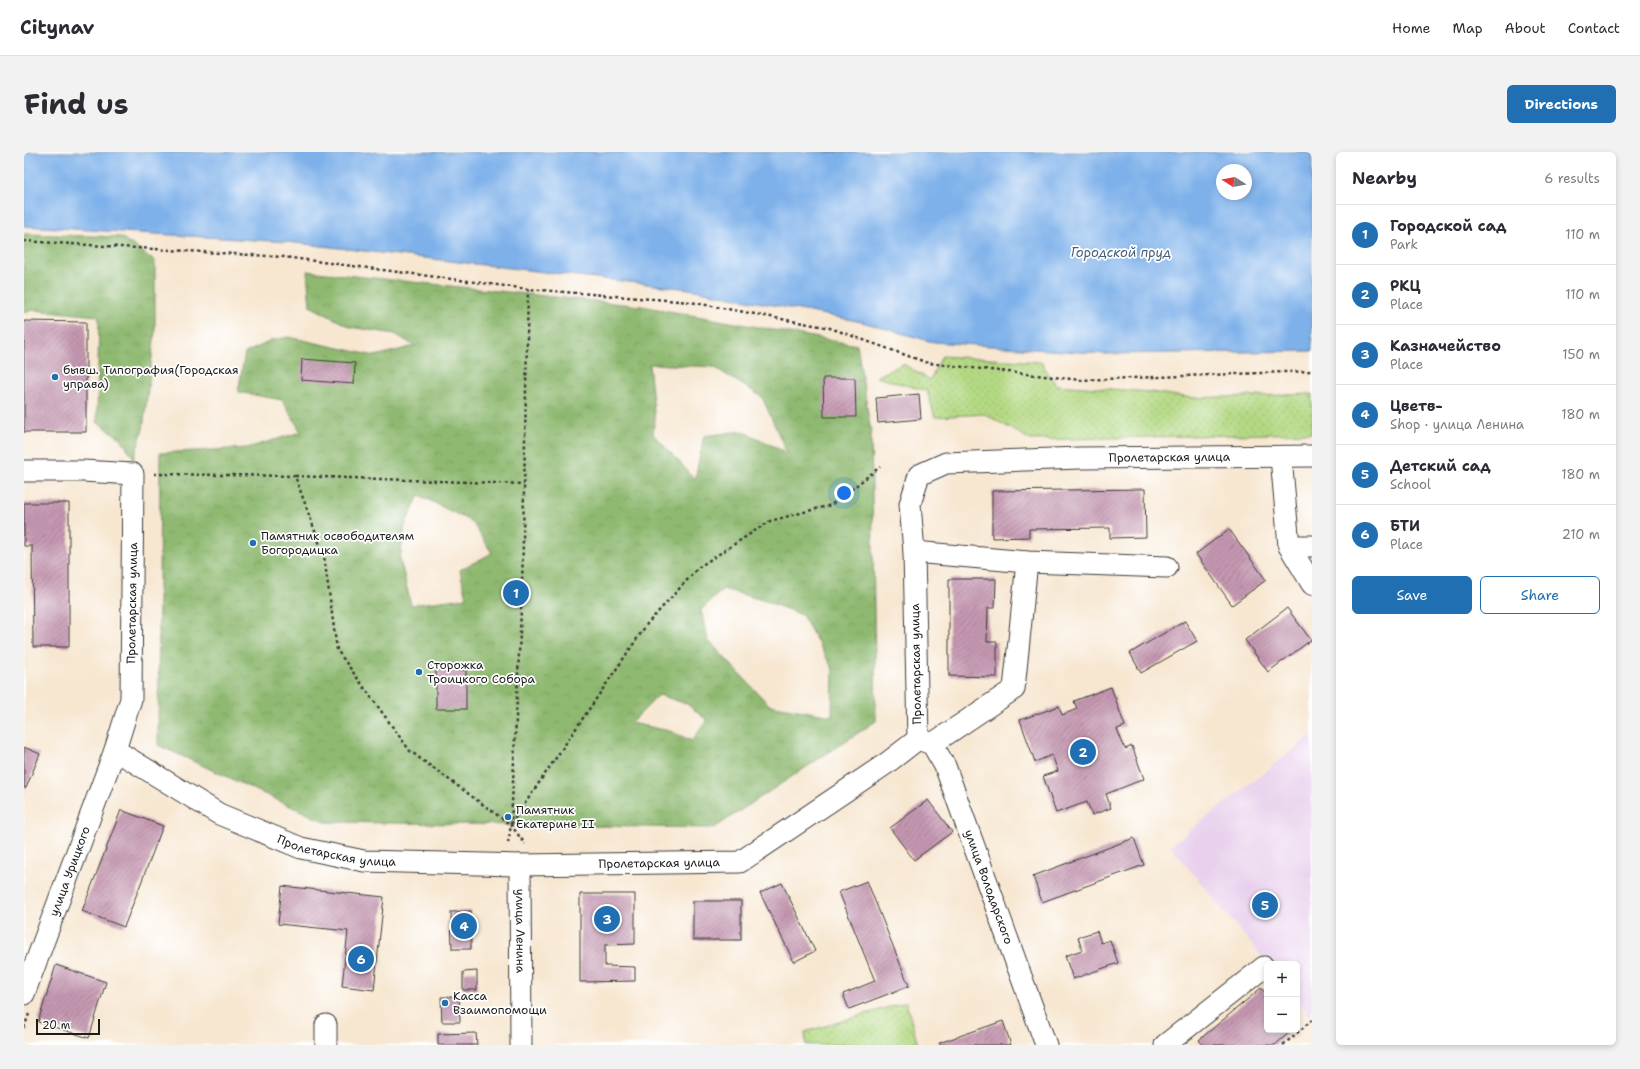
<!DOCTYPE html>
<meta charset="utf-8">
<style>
body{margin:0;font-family:"Shantell Sans",sans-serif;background:#f2f2f3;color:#2b2b33}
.controls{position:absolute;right:12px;bottom:12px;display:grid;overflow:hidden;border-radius:6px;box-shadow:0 2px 6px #0003}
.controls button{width:36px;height:36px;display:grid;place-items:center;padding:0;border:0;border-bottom:1px solid #e1e1e2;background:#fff;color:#2b2b33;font:20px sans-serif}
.compass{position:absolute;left:1192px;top:12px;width:36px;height:36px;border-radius:50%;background:#fff;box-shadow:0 2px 6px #0003;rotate:281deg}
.scale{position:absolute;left:12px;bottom:10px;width:64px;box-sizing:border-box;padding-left:4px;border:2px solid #1c1c1c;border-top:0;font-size:11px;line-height:14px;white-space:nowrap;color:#1c1c1c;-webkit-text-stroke:3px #fff;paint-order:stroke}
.you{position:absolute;left:820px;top:341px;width:14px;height:14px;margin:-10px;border:3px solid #fff;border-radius:50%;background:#1a73e8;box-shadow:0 0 0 6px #1a73e833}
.badge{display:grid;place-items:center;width:26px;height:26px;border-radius:50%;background:#1f6fb2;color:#fff;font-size:13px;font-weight:700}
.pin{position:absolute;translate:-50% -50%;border:2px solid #fff;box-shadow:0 1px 4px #0006}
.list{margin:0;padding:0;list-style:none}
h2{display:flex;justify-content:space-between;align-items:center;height:52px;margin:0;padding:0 16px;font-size:17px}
h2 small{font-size:13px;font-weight:400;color:#7c7c81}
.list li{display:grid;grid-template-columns:26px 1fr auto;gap:12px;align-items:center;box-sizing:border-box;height:60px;padding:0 16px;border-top:1px solid #e1e1e2}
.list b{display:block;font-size:15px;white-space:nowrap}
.list p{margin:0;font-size:13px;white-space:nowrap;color:#7c7c81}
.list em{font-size:13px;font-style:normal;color:#7c7c81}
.actions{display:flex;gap:8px;padding:12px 16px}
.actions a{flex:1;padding:9px 0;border:1px solid #1f6fb2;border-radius:6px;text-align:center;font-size:14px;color:#1f6fb2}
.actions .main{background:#1f6fb2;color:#fff}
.map{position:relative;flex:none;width:1288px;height:893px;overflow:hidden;border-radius:6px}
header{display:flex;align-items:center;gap:24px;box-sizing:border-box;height:56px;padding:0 20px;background:#fff;border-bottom:1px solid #e1e1e2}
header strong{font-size:19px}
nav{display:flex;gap:22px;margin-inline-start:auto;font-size:14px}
.intro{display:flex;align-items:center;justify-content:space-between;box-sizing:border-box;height:96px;padding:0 24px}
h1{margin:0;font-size:28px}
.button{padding:10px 18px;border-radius:6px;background:#1f6fb2;color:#fff;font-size:14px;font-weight:700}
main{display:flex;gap:24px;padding:0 24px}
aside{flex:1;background:#fff;border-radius:6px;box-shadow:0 2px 6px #0003}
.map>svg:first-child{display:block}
</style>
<header>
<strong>Citynav</strong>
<nav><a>Home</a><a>Map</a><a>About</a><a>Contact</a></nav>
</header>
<div class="intro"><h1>Find us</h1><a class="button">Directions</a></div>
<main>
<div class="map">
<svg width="1288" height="893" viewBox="0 0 1288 893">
<defs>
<pattern id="grass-dots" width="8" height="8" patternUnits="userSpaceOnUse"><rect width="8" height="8" fill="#b4d983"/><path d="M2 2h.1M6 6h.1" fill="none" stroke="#9aba71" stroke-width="1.8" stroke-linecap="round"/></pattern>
<pattern id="forest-crowns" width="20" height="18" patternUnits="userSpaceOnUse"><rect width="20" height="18" fill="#8fb971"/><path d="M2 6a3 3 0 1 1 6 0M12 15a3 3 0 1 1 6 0" fill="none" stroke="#7b9e61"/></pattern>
<pattern id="building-hatch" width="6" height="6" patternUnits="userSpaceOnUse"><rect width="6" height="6" fill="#c597b1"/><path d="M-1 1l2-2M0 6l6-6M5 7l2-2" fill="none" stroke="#9f7a8f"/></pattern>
</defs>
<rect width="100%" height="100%" fill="#fff"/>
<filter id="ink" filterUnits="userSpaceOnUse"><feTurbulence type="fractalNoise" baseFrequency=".025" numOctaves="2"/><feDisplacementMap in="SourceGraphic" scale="8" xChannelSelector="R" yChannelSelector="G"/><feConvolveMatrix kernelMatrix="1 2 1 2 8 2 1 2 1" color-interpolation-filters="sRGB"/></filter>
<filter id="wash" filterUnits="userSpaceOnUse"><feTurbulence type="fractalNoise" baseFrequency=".012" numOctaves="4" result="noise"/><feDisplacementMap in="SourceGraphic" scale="16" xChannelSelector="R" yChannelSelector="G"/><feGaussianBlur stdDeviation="0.9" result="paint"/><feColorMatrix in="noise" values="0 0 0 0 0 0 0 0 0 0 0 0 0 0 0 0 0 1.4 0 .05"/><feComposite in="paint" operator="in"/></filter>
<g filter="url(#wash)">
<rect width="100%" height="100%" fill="#f7e7d1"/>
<polygon fill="#e9d1ed" points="1288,583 1288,862 1286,864 1273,847 1273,812 1244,812 1146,694"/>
<g fill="url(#grass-dots)" stroke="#687a50">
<polygon points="918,204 1017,210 1032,233 1127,240 1168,246 1288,242 1288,281 1007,288 961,262 911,265 903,239 852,225 879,212 906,228"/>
<polygon points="882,850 894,893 782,893 781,880"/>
</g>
<g fill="url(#forest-crowns)" stroke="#566a46" fill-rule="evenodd">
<polygon points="0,82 97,85 131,109 131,180 119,277 110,306 96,286 73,270 75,164 9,158 0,161"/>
<path d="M283,119l334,35 216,39 14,87 5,289 -162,107 -389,-6 -167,-77 2,-292 87,-5 54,-16 -19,-32 -44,-8 7,-39 28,-13 16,-3 86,19 40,-10 -20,-12 -45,-7 -40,-21zM625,212l65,3 48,30 25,56 -44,-22 -39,5 -9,43 -42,-45 2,-13zM395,343l53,27 20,31 -32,17 6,28 -55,7 -11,-46 5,-34zM699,437l43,12 36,14 31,54 -1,47 -63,-11 -61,-65 -7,-30zM635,543l28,9 20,16 -15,21 -22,-10 -39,-8z"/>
</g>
<path fill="#7eb1ea" stroke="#4d6683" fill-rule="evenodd" d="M0,0h1288v199l-206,3 -173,-12 -71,-20 -173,-33 -402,-47 -263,-16zM1198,18h24v24h-24z"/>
<g id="blocks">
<g fill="url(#building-hatch)">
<polygon points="0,169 62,170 62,280 0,280"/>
<polygon points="278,207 331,211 330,232 277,228"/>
<polygon points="799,226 831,226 832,265 800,265"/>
<polygon points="895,242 897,267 854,271 852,246"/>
<polygon points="1121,337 1122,385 1086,386 1086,376 1005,377 1005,385 968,386 968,339"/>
<polygon points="0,351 45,351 45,495 9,495 8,394 0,394"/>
<polygon points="1205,377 1242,428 1208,453 1172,402"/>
<polygon points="925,427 972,427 971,456 964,456 963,490 973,490 973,525 925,524"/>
<polygon points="1263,456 1287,488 1244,520 1221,488"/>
<polygon points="1161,469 1173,489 1117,521 1106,501"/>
<rect x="412" y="518" width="30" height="39"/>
<polygon points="1087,535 1101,574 1093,577 1101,597 1108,594 1120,627 1082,642 1087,656 1068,663 1063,650 1032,661 1019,624 1034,619 1028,603 1011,610 996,568 1035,554 1038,563 1053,557 1050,549"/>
<polygon points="0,595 16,602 2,636 0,636"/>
<polygon points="904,648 928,680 890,708 866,676"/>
<polygon points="97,658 139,674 100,775 58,759"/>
<polygon points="1110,686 1120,713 1018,750 1009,724"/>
<polygon points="843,729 885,834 825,857 819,842 851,829 815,740"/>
<polygon points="758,731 791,799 770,810 736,741"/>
<polygon points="258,734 360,745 350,838 318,834 324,779 254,772"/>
<polygon points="556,742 611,742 611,792 581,793 581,814 611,815 611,829 556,830"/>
<rect x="669" y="749" width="48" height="39"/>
<polygon points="447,759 447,797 428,797 427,760"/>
<polygon points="1073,779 1077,791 1086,788 1094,811 1049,827 1041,804 1058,798 1054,785"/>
<polygon points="32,813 82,830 65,886 14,870"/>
<polygon points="453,819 453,838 439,838 439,820"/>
<polygon points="1237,836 1243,843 1243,878 1268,878 1251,893 1179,893 1175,888"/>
<polygon points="417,845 435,845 436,870 418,870"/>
<polygon points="979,869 987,893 916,893 915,891"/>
<polygon points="452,881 453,893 414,893 414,882"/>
</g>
</g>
</g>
<g filter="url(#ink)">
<use href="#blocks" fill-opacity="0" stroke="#3d3a37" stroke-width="1"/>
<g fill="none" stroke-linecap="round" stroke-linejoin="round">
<g stroke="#3d3a37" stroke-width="23">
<g id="minor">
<polyline points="1257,305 1265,394 1288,432"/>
<path id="s1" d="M0,319h59l50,3 -2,225 -16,51 104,64 82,34 63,13 156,4 220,-3 147,-99 31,-24 -4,-187 -4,-48 9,-29 27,-12 134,-5 232,-2"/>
<polyline points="1265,394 1288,394"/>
<polyline points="890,400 1003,410 1143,415"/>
<path id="s2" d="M894,587l14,5 13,22 101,279"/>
<polyline points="908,592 990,537 1003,410"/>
<path id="s3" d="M496,713l1,180"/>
<path id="s4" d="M0,842l91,-244"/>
<polyline points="302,893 302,873"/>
<polyline points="1141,893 1240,815"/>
</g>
</g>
<g stroke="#3d3a37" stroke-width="2.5" stroke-dasharray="3 3" stroke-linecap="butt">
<polyline points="0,89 260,105 504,137 666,150 806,176 904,211 1056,228 1288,219"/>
<polyline points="130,322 271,324 300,404 313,498 386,599 487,673 501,692"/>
<polyline points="271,324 500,332"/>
<polyline points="487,672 623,472 675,415 746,369 807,353 856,315"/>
<polyline points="484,691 487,673 498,437 504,137"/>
<polyline points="0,876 5,862"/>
<polyline points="1259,893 1288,868"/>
</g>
<use href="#minor" stroke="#fff" stroke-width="21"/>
</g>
</g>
<g fill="#1f6fb2" stroke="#fff" stroke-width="1.5">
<circle cx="31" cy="225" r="4"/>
<circle cx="229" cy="391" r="4"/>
<circle cx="395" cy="520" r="4"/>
<circle cx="484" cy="665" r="4"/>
<circle cx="421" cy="851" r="4"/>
</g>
<g text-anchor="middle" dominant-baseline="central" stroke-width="3.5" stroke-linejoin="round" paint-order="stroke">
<g font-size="12" fill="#1c1c1c" stroke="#fff" text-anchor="start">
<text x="39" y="218">бывш. Типография(Городская<tspan x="39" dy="14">управа)</tspan></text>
<text x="237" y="384">Памятник освободителям<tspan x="237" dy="14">Богородицка</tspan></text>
<text x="403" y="513">Сторожка<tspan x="403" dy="14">Троицкого Собора</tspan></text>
<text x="492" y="658">Памятник<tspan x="492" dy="14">Екатерине II</tspan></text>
<text x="429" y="844">Касса<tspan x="429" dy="14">Взаимопомощи</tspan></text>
</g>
<g font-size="12" fill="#1c1c1c" stroke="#fff">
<text stroke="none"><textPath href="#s1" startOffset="1774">Пролетарская улица</textPath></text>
<text transform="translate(108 451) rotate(-89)">Пролетарская улица</text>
<text transform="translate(892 512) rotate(-91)">Пролетарская улица</text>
<text stroke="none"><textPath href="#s1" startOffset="634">Пролетарская улица</textPath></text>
<text stroke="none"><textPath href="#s1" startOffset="958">Пролетарская улица</textPath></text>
<text stroke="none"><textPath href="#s4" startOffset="131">улица Урицкого</textPath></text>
<text stroke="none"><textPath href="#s2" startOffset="169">улица Володарского</textPath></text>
<text stroke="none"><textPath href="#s3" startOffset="66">улица Ленина</textPath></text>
</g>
<g font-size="13" font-style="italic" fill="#485f79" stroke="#fff">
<text x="1097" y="100">Городской пруд</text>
</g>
</g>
</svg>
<div class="controls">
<button>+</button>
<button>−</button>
</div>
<svg class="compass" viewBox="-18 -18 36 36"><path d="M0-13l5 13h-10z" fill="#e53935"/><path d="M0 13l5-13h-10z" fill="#7c7c81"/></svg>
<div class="scale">20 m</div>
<div class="you"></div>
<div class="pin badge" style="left:492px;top:441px">1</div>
<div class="pin badge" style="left:1059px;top:600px">2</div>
<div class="pin badge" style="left:583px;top:767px">3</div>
<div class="pin badge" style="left:440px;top:774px">4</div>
<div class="pin badge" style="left:1241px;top:753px">5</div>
<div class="pin badge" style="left:337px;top:807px">6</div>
</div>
<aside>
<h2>Nearby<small>6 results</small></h2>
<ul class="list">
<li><span class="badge">1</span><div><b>Городской сад</b><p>Park</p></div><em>110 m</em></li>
<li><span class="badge">2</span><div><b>РКЦ</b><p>Place</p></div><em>110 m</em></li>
<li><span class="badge">3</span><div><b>Казначейство</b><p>Place</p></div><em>150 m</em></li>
<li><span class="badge">4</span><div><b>Цветв-</b><p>Shop · улица Ленина</p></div><em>180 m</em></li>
<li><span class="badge">5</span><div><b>Детский сад</b><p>School</p></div><em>180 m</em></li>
<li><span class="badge">6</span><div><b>БТИ</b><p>Place</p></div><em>210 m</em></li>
</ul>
<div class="actions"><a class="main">Save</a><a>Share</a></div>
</aside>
</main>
